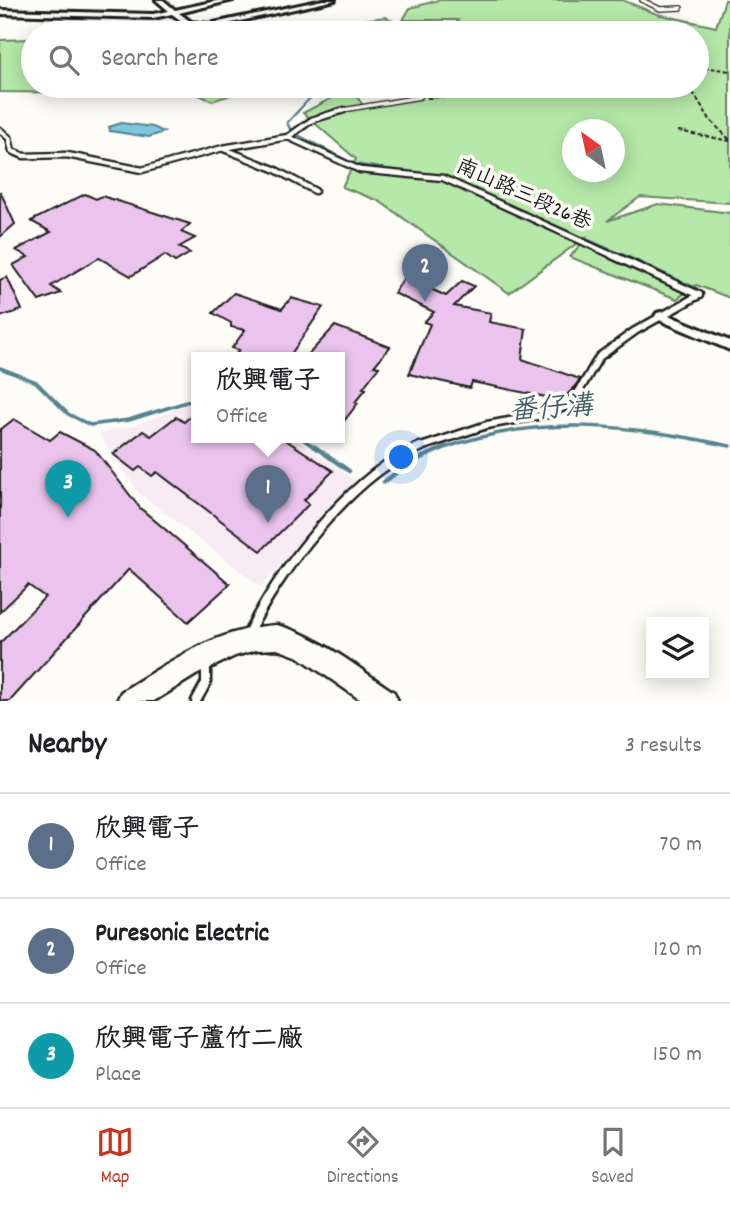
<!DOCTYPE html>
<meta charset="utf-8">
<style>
body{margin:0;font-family:Dekko,"LXGW WenKai TC",sans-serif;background:#f6f6f6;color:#202124}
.controls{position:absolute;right:21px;bottom:21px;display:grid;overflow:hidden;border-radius:0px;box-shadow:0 4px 18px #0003}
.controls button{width:63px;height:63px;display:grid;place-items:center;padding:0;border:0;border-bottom:2px solid #e0e0e0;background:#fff;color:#202124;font:35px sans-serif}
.compass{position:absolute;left:562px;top:119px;width:63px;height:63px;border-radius:50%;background:#fff;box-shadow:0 4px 18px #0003;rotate:327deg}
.you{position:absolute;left:402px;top:458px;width:24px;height:24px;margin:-18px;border:5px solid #fff;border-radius:50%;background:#1a73e8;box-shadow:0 0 0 10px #1a73e833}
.badge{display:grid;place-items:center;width:46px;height:46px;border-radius:50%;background:#c8321e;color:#fff;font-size:23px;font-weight:700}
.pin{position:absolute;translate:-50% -58px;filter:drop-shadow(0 2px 4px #0008)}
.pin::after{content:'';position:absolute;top:37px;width:24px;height:21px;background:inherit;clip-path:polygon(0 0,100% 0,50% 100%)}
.popup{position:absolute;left:191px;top:352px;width:154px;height:91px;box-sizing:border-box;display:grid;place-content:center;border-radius:0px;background:#fff;filter:drop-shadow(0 2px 5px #0005);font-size:23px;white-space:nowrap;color:#757577}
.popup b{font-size:26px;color:#202124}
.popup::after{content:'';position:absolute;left:50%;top:100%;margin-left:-14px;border:14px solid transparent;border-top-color:#fff}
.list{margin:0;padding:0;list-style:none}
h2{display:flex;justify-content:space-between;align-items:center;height:91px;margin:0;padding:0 28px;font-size:30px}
h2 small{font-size:23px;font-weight:400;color:#757577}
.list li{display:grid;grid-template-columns:46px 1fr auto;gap:21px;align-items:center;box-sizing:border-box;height:105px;padding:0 28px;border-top:2px solid #e0e0e0}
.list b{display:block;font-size:26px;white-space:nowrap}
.list p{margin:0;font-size:23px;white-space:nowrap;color:#757577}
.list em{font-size:23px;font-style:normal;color:#757577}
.icon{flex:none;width:38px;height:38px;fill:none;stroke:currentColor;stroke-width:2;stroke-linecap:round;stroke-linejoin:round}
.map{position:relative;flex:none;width:730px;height:701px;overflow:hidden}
.search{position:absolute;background:#fff;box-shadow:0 4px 18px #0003;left:21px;right:21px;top:21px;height:77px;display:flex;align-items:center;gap:18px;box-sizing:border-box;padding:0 24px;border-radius:38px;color:#757577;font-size:26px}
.sheet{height:406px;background:#fff}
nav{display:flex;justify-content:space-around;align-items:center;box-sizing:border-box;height:98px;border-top:2px solid #e0e0e0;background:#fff;font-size:19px;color:#757577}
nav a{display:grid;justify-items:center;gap:4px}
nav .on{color:#c8321e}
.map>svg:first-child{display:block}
</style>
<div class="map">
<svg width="730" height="701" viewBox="0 0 730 701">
<rect width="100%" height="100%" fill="#fdfcf7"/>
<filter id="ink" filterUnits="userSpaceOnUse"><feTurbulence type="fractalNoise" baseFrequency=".0143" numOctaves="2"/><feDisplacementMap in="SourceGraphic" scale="14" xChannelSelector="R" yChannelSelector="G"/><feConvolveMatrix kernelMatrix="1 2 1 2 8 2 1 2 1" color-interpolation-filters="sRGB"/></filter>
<g filter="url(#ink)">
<polygon fill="#f8ebf4" points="196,404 196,437 292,437 356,481 261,587 139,493 99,434 134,426 187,405"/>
<g fill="#b5e8a9" stroke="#688262" stroke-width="2" fill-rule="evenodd">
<path d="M439,0h183l35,14 59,13 9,-27h5v203l-90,-6 -33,24 51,-17 72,9v85l-34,-13 -19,14 -107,-42 17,-21 -78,57 -130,-92 -37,-14 14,-28 -53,-46 48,-25 13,19 74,-15 -3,-6h262v-53h-306l5,-3 58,-2 4,-8h-55l7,-12zM572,130h42v42h-42z"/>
<polygon points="386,17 398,24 376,33 264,33"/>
<polygon points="33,39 33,86 142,86 112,93 0,92 0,40"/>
<polygon points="180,86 259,86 212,101"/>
</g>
<polygon fill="#7ec6de" stroke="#578290" stroke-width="2" points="121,123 153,127 164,132 149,137 110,131 109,127"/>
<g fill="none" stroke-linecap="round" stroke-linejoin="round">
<polyline stroke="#578290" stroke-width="2" points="298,111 311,97"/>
<g stroke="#578290" stroke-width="2.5">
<polyline points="299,110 287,123 292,132 354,164 404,172"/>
<polyline points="443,176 627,257"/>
</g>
<g stroke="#578290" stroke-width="3.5">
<polyline points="623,255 697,289"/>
<polyline points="0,368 36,382 68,414 90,425 129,420 196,399"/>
<polyline points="300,437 317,449"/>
<path d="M441,449c101,-36 187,-24 289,-3"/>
</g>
<g stroke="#578290" stroke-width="4.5">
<polyline points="315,447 349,471"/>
<polyline points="384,482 409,463 446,447"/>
</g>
</g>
<g fill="#ebc4ee" stroke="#1c1c1c" stroke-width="2">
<polygon points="0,191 15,224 0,237"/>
<polygon points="85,194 96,199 102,196 190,224 181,232 195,238 179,247 190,253 175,262 165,255 131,276 99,258 51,286 61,293 39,301 13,265 28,257 16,250 51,232 31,221"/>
<polygon points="7,277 22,310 0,317 0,280"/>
<polygon points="405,277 446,296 462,281 474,286 454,306 491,313 489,322 526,329 522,359 580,379 573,389 558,403 551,398 472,382 470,388 409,374 430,324 424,322 434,312 394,293"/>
<polygon points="234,293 282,309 291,298 323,307 289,357 234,357 239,350 232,348 245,330 231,327 231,323 213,313"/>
<polygon points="335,326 390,347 374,366 379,367 363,388 366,389 355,402 358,403 340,426 340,357 306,357"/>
<polygon points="191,416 196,419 196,437 281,437 333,471 304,500 309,504 261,551 157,472 152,476 140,467 135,471 113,454 143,431 151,436 176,417 184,422"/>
<polygon points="14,419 50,440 60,432 95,450 140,508 230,584 188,622 129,569 10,701 0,701 0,643 45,597 28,585 0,612 0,430"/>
</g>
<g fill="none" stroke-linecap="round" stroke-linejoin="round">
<g stroke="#1c1c1c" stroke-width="6">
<g id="lane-far3">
<polyline points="642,0 660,9 681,8"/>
<polyline points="337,111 420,97 422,93 419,86"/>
</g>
</g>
<g stroke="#1c1c1c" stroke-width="9">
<g id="lane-far2">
<polyline points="0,130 9,138 12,151 24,156 67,155 142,170 223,148 288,137 360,170 443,178 616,257"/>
<polyline points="288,137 312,120 344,110"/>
<polyline points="224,149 274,169 315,191"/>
</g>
</g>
<g stroke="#1c1c1c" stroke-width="11">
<g id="lane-far1">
<polyline points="612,255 699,295"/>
<polyline points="415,449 487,425 548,414 564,407 578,393 599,357 635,331 699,295"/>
</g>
</g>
<g stroke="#1c1c1c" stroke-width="13">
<g id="lane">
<path d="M247,636c30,-63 106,-163 173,-189"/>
<polyline points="196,701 206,683 206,665"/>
</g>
</g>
<g stroke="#1c1c1c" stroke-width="6">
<g id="street">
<polygon points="156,0 163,0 175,10 221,0 233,0 179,13 191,22 209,24 323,0 335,0 209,28 187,25 172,14 153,18 0,14 0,10 153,14 169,11"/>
<polygon points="661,312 730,341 730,350 657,319 655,316 657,313"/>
</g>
</g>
<g stroke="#1c1c1c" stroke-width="5">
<path id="secondary" d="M277,625c45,12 79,42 117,67l4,9h-36l-63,-44 -22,-8 -21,1 -21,6 -39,19 -42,26h-37l4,-9c48,-30 97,-64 156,-67z"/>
</g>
<g stroke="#1c1c1c" stroke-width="2" stroke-dasharray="4.5 2.5" stroke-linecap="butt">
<polyline points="697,70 710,68 730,71"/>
<polyline points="689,86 711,121 730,140"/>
<polyline points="427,98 516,92 536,86"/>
<polyline points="678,131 730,141"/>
</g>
<use href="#lane-far3" stroke="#fdfcf7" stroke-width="3.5"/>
<use href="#lane-far2" stroke="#fdfcf7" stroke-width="4.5"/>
<use href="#lane-far1" stroke="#fdfcf7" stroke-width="6"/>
<use href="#lane" stroke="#fdfcf7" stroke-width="8"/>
<use href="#street" fill="#fdfcf7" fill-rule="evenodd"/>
<use href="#secondary" fill="#fdfcf7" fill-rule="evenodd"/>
</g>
</g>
<g text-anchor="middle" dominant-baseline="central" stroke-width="7" stroke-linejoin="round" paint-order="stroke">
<g font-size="21" fill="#1c1c1c" stroke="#fdfcf7">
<text transform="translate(523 196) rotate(24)">南山路三段26巷</text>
</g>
<g font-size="28" font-style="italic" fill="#43606a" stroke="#fdfcf7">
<text transform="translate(551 411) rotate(-4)">番仔溝</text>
</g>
</g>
</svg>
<div class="controls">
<button><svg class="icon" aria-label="layers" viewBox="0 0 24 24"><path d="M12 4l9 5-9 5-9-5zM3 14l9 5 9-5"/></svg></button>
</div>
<svg class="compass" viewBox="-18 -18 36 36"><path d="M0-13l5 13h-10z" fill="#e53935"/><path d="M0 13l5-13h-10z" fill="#757577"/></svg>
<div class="you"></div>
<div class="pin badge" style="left:268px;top:523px;background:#5c6f8a">1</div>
<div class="popup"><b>欣興電子</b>Office</div>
<div class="pin badge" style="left:425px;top:302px;background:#5c6f8a">2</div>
<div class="pin badge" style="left:68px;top:518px;background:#0f9aa8">3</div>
<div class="search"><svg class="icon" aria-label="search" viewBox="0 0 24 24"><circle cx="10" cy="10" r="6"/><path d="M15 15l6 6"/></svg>Search here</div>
</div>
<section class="sheet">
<h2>Nearby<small>3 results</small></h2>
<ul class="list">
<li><span class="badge" style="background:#5c6f8a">1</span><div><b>欣興電子</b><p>Office</p></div><em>70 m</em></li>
<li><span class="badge" style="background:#5c6f8a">2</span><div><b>Puresonic Electric</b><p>Office</p></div><em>120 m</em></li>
<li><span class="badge" style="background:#0f9aa8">3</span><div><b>欣興電子蘆竹二廠</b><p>Place</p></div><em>150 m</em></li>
</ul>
</section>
<nav>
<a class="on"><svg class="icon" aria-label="map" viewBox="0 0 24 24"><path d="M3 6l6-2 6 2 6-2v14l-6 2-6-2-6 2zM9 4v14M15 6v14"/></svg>Map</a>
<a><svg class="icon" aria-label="directions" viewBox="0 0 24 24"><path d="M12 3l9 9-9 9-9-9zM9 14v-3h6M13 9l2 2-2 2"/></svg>Directions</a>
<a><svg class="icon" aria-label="saved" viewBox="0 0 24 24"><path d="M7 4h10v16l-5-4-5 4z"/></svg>Saved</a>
</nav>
